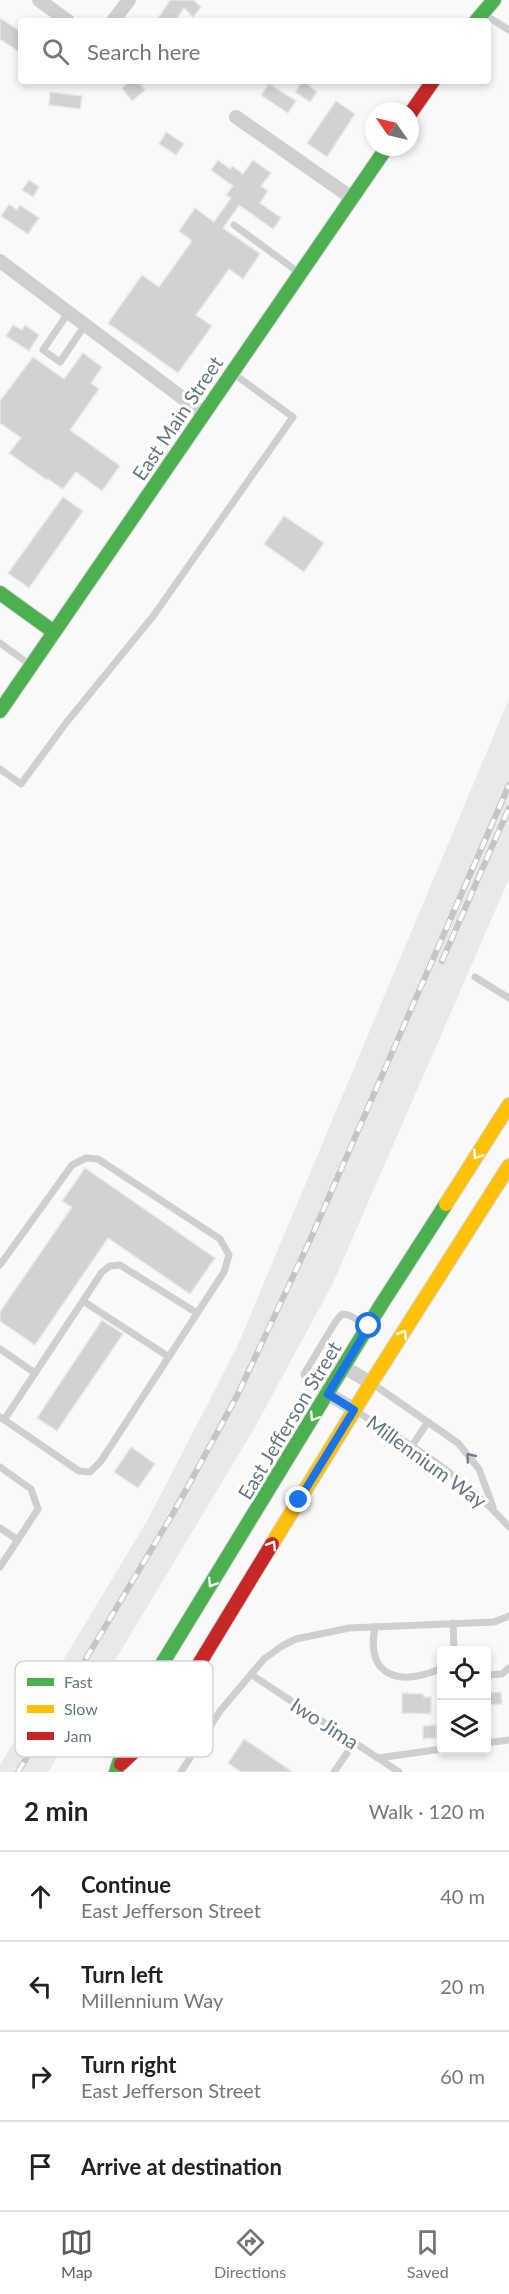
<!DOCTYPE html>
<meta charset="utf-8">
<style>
body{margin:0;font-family:Lato,sans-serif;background:#f2f2f2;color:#222}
.controls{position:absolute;right:18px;bottom:18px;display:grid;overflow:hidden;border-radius:6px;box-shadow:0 3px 9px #0003}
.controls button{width:54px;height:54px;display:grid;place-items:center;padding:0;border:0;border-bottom:2px solid #e0e0e0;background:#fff;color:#222;font:30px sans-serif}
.compass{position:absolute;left:365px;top:102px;width:54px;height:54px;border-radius:50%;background:#fff;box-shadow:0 3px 9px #0003;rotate:304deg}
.stop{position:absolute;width:18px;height:18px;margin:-14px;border:4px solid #1a73e8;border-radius:50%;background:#fff}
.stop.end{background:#1a73e8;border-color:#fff;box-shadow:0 2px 6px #0008}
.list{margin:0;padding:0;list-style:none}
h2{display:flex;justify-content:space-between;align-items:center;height:78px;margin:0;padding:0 24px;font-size:26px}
h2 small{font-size:20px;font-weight:400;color:#767676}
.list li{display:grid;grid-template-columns:39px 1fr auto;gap:18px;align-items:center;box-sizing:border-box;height:90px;padding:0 24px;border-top:2px solid #e0e0e0}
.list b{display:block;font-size:22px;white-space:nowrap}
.list p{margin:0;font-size:20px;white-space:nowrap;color:#767676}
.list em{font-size:20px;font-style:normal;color:#767676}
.icon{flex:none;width:33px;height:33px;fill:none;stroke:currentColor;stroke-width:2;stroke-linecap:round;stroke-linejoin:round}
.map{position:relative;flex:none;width:509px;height:1772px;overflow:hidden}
.search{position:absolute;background:#fff;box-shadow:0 3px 9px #0003;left:18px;right:18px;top:18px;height:66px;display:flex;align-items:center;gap:15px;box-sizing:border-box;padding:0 21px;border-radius:6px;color:#767676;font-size:22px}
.sheet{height:438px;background:#fff}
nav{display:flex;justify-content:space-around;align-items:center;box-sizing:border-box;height:84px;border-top:2px solid #e0e0e0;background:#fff;font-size:16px;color:#767676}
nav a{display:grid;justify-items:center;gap:3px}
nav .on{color:#585c60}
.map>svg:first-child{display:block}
</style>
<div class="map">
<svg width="509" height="1772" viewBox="0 0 509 1772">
<rect width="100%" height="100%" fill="#f9f9f9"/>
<polygon fill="#e8e9e9" points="509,699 509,879 333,1283 254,1429 48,1772 0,1772 0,1765 147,1521 237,1347"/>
<g fill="#d0d2d3" stroke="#e8e8e8" stroke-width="1.5">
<polygon points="170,0 193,0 201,7 193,17 184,8 175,21 156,21"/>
<polygon points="0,18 21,32 21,53 0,39"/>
<polygon points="131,81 137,81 145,90 132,101 122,88"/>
<polygon points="303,81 317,92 310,102 295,92"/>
<polygon points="269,84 296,101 288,113 261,95"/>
<polygon points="50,92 82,96 80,109 49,105"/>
<polygon points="336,101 355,114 327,157 307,143"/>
<polygon points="166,132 184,144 176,155 159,144"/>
<polygon points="218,160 230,169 232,166 243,174 253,160 271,173 261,186 268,191 260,203 281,218 273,229 239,205 223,228 260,254 243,279 229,269 196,315 212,326 178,373 108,323 142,275 159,287 192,241 179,231 195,208 214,222 231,198 226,195 233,186 211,170"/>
<polygon points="29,180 39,187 33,197 22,190"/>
<polygon points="9,204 17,210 20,205 39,218 28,234 1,216"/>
<polygon points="13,325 22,330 25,325 39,335 29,351 6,336"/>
<polygon points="83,353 102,367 91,383 99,389 70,430 120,466 102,491 76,472 63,489 48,479 47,480 9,453 21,438 0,423 0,401 33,357 64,379"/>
<polygon points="63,497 83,511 29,588 8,573"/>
<polygon points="284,516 324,543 304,572 264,544"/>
<polygon points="85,1168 215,1258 190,1294 108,1238 35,1345 0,1321 0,1312 72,1207 62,1201"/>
<polygon points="102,1320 123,1334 57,1431 37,1418"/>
<polygon points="131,1447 155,1464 138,1488 114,1472"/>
<polygon points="501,1692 502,1704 486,1705 486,1693"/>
<polygon points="402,1693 423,1694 424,1697 431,1697 431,1714 402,1713"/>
<polygon points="436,1725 436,1738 423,1739 423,1726"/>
<polygon points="244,1739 293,1772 241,1772 228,1763"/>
</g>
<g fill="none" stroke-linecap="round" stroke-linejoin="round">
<g stroke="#d5d6d7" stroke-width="16">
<g id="fast">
<polyline points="476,21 494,0"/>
<polyline points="0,593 54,632"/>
<polyline points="0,711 387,147"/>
<polyline points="116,1772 137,1705 381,1305 446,1204"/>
</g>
</g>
<g stroke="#d5d6d7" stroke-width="16">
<g id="slow">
<polyline points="446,1204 509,1105"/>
<polyline points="272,1544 371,1383 509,1166"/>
</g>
</g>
<g stroke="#d5d6d7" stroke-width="16">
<g id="jam">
<polyline points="410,114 433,81"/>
<polyline points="121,1764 162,1725 272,1544"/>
</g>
</g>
<g stroke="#cecfd0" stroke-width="7">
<polyline points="485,15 509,30"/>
<polyline points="234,225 298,272"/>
<polyline points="68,313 43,350 60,362 85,325"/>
<polyline points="0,643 29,664"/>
<polyline points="0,769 21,784 66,723 154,615 293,417 234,374"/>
<polyline points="475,977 509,998"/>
<polyline points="0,1265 72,1165 86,1158 98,1159 220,1239 229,1255 224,1272 101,1461 90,1472 79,1471 0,1417"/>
<polyline points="83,1301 169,1357"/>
<polyline points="0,1349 35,1373"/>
<polyline points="373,1384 458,1443 479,1469 493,1507"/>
<polyline points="325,1392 307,1381 304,1374 336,1321 342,1314 349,1315 366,1325"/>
<path d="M357,1412c54,32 110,67 152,115"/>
<polyline points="4,1420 102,1272 110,1266 120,1265 197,1313"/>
<polyline points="411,1447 428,1422"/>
<polyline points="0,1467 31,1489 38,1509 0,1567"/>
<polyline points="0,1528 18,1540"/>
<polyline points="453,1623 454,1650"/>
<path d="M375,1627c-10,52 27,59 67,41"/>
<polyline points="252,1675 399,1772"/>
<polyline points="486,1675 502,1674 509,1668"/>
<polyline points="486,1743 509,1740"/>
<polyline points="378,1758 442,1749"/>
<polyline points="181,1772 220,1711 264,1659 282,1646 296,1639 349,1628 494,1622 509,1616"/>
<polyline points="334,1772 354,1743"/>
</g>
<g stroke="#cecfd0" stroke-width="14">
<polyline points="39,0 68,21"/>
<polyline points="113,21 129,0"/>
<polyline points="236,117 352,198"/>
<polyline points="0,261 204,414"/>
<polyline points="344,1367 371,1383"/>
<polyline points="328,1394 355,1410"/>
</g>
<use href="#fast" stroke="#4caf50" stroke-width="14"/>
<use href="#slow" stroke="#ffc107" stroke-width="14"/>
<use href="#jam" stroke="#c62828" stroke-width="14"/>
<g stroke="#c3c5c6" stroke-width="6">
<g id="rail">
<polyline points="442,961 509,808"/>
<polyline points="18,1772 175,1510 237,1396 311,1238 509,785"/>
</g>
</g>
<use href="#rail" stroke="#fff" stroke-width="4" stroke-dasharray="11" stroke-linecap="butt"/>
</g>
<defs><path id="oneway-chevron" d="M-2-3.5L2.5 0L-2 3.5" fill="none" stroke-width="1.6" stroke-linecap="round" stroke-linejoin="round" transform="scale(1.5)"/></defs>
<g stroke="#f6fbf6">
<use href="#oneway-chevron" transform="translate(477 1155) rotate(123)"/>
<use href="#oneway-chevron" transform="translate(403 1334) rotate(-58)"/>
<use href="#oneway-chevron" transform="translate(314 1417) rotate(122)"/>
<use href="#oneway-chevron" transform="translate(272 1545) rotate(-58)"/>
<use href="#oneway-chevron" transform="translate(212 1583) rotate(122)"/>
</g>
<use stroke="#707f8b" href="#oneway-chevron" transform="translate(470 1457) rotate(-129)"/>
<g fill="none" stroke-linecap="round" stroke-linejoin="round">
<polyline stroke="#1a73e8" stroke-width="8" points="299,1500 354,1410 328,1394 369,1326"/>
</g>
<g text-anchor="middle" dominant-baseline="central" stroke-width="6" stroke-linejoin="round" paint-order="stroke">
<g font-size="20" fill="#657683" stroke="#fff">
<text transform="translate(177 418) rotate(-56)">East Main Street</text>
<text transform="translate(289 1420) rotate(-59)">East Jefferson Street</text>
<text transform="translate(427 1461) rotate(36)">Millennium Way</text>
<text transform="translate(325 1723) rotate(33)">Iwo Jima</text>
</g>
</g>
<rect x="15" y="1661" width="198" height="96" rx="9" fill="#fff" stroke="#d1d6da" stroke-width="1.5"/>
<rect x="27" y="1678" width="27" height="8" fill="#4caf50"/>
<rect x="27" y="1705" width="27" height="8" fill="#ffc107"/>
<rect x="27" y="1732" width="27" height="8" fill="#c62828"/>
<g font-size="16" fill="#657683">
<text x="64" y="1688">Fast</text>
<text x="64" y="1715">Slow</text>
<text x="64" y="1742">Jam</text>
</g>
</svg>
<div class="controls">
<button><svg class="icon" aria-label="locate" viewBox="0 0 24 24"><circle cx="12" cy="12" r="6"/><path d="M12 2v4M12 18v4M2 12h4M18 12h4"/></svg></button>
<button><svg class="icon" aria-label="layers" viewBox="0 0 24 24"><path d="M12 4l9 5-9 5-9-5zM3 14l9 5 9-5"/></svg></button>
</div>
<svg class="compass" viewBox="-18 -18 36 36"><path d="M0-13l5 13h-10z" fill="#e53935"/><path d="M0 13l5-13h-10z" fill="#767676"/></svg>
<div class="stop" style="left:369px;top:1326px"></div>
<div class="stop end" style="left:299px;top:1500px"></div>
<div class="search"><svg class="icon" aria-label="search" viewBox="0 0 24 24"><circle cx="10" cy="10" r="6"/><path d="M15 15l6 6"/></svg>Search here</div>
</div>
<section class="sheet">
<h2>2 min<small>Walk · 120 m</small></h2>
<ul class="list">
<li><svg class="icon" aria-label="ahead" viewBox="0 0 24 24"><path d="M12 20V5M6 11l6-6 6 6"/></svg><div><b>Continue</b><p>East Jefferson Street</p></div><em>40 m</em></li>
<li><svg class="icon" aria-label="left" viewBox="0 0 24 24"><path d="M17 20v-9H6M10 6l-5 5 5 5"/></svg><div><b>Turn left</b><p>Millennium Way</p></div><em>20 m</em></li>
<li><svg class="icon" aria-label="right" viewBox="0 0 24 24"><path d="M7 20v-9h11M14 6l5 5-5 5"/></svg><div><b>Turn right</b><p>East Jefferson Street</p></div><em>60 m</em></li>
<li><svg class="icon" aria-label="arrive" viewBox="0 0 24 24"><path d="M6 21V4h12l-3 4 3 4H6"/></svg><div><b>Arrive at destination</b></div></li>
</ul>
</section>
<nav>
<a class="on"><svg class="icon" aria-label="map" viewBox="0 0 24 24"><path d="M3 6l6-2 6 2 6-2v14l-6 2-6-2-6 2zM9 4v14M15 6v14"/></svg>Map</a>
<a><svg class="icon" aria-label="directions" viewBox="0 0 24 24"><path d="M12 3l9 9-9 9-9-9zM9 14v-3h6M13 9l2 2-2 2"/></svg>Directions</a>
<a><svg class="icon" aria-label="saved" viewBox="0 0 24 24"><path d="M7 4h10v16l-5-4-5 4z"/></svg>Saved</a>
</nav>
